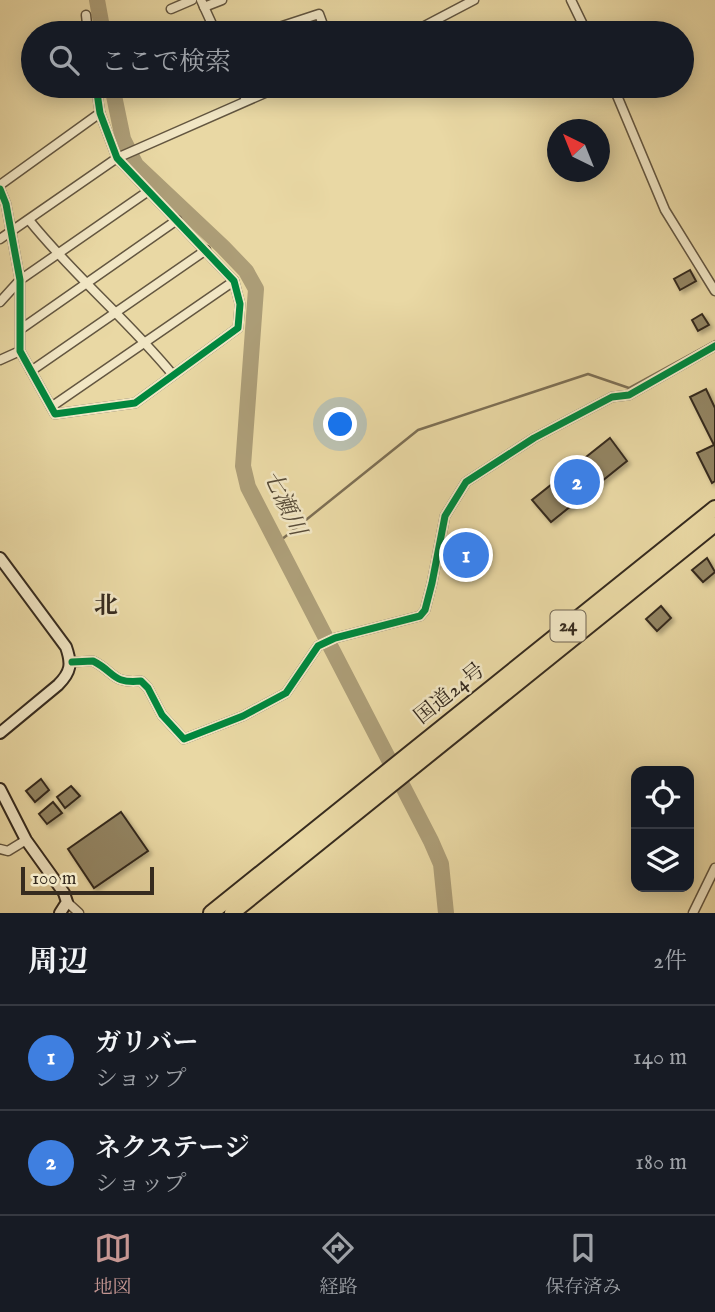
<!DOCTYPE html>
<html lang="ja">
<meta charset="utf-8">
<style>
body{margin:0;font-family:"IM FELL English","Noto Serif JP",serif;background:#20242c;color:#f1f3f6}
.controls{position:absolute;right:21px;bottom:21px;display:grid;overflow:hidden;border-radius:14px;box-shadow:0 4px 18px #0003}
.controls button{width:63px;height:63px;display:grid;place-items:center;padding:0;border:0;border-bottom:2px solid #363941;background:#171b24;color:#f1f3f6;font:35px sans-serif}
.compass{position:absolute;left:547px;top:119px;width:63px;height:63px;border-radius:50%;background:#171b24;box-shadow:0 4px 18px #0003;rotate:317deg}
.scale{position:absolute;left:21px;bottom:18px;width:133px;box-sizing:border-box;padding-left:7px;border:4px solid #362b1f;border-top:0;font-size:19px;line-height:24px;white-space:nowrap;color:#362b1f;-webkit-text-stroke:5px #f1e6c4;paint-order:stroke}
.you{position:absolute;left:341px;top:425px;width:24px;height:24px;margin:-18px;border:5px solid #fff;border-radius:50%;background:#1a73e8;box-shadow:0 0 0 10px #1a73e833}
.badge{display:grid;place-items:center;width:46px;height:46px;border-radius:50%;background:#c59692;color:#fff;font-size:23px;font-weight:700}
.pin{position:absolute;translate:-50% -50%;border:4px solid #fff;box-shadow:0 2px 7px #0006}
.list{margin:0;padding:0;list-style:none}
h2{display:flex;justify-content:space-between;align-items:center;height:91px;margin:0;padding:0 28px;font-size:30px}
h2 small{font-size:23px;font-weight:400;color:#9ea1a6}
.list li{display:grid;grid-template-columns:46px 1fr auto;gap:21px;align-items:center;box-sizing:border-box;height:105px;padding:0 28px;border-top:2px solid #363941}
.list b{display:block;font-size:26px;white-space:nowrap}
.list p{margin:0;font-size:23px;white-space:nowrap;color:#9ea1a6}
.list em{font-size:23px;font-style:normal;color:#9ea1a6}
.icon{flex:none;width:38px;height:38px;fill:none;stroke:currentColor;stroke-width:2;stroke-linecap:round;stroke-linejoin:round}
.map{position:relative;flex:none;width:715px;height:913px;overflow:hidden}
.search{position:absolute;background:#171b24;box-shadow:0 4px 18px #0003;left:21px;right:21px;top:21px;height:77px;display:flex;align-items:center;gap:18px;box-sizing:border-box;padding:0 24px;border-radius:38px;color:#9ea1a6;font-size:26px}
.sheet{height:301px;background:#171b24}
nav{display:flex;justify-content:space-around;align-items:center;box-sizing:border-box;height:98px;border-top:2px solid #363941;background:#171b24;font-size:19px;color:#9ea1a6}
nav a{display:grid;justify-items:center;gap:4px}
nav .on{color:#c59692}
.map>svg:first-child{display:block}
</style>
<div class="map">
<svg width="715" height="913" viewBox="0 0 715 913">
<defs>
<filter id="shadow"><feDropShadow dx="3" dy="3" stdDeviation="2" flood-color="#0004"/></filter>
</defs>
<rect width="100%" height="100%" fill="#e9d8a4"/>
<filter id="stains"><feTurbulence type="fractalNoise" baseFrequency=".00286" numOctaves="4"/><feColorMatrix values="0 0 0 0 .2 0 0 0 0 .09 0 0 0 0 .02 0 0 0 .5 -.17"/></filter>
<radialGradient id="worn" r=".72"><stop offset=".6" stop-color="#630" stop-opacity="0"/><stop offset="1" stop-color="#630" stop-opacity=".3"/></radialGradient>
<g fill="none" stroke-linecap="round" stroke-linejoin="round">
<polyline stroke="#7d6f54" stroke-width="2.5" points="276,544 418,430 588,374 629,388 715,341"/>
<g stroke="#ac9d77" stroke-width="16">
<polyline points="97,0 103,33"/>
<polyline points="112,86 123,139 136,165 223,247 246,271 256,289 243,466 248,487 431,841 441,864 446,913"/>
</g>
</g>
<g fill="#938564" stroke="#362b1f" stroke-width="2" filter="url(#shadow)">
<polygon points="690,270 696,281 680,290 674,279"/>
<polygon points="702,314 709,325 698,331 692,320"/>
<polygon points="706,389 715,408 715,481 712,483 697,453 714,445 690,397"/>
<polygon points="610,438 627,461 551,522 532,500"/>
<polygon points="477,535 489,550 457,576 445,562"/>
<polygon points="707,558 715,572 703,582 692,570"/>
<polygon points="661,606 671,618 657,631 646,619"/>
<polygon points="41,779 49,790 35,802 26,791"/>
<polygon points="71,786 80,796 65,808 57,797"/>
<polygon points="53,802 62,813 47,824 39,814"/>
<polygon points="121,812 148,851 94,888 68,849"/>
</g>
<g fill="none" stroke-linecap="round" stroke-linejoin="round">
<g stroke="#635640" stroke-width="11">
<g id="street">
<polyline points="201,0 216,33"/>
<polyline points="571,0 587,33"/>
<polyline points="204,7 222,0"/>
<polyline points="171,9 192,0"/>
<polyline points="86,15 88,33"/>
<polyline points="261,33 319,14 326,33"/>
<polyline points="411,33 474,0"/>
<polyline points="240,86 246,100"/>
<polyline points="613,86 665,210 715,291"/>
<polyline points="0,185 100,113"/>
<polyline points="0,189 6,204 20,280 20,351 55,414 135,403 238,328 240,304 234,281 117,158 100,113 96,86"/>
<path d="M29,220c44,55 99,100 144,155"/>
<polyline points="0,239 117,158 281,86"/>
<polyline points="0,302 20,280 147,192"/>
<polyline points="21,329 177,220"/>
<polyline points="0,360 20,351"/>
<polyline points="31,371 206,250"/>
<polyline points="51,407 234,281"/>
<path d="M72,662l21,-1c22,11 19,23 48,20l7,7 14,27 22,24 59,-23 43,-23 32,-47 17,-8 85,-22 5,-6 7,-27 13,-67 21,-34 68,-44 78,-41 17,-2 86,-49"/>
<polyline points="0,849 8,851 26,840"/>
<polyline points="67,902 79,913"/>
<polyline points="693,913 715,868"/>
</g>
</g>
<g stroke="#362b1f" stroke-width="14">
<g id="secondary">
<path d="M0,558l66,89c6,17 5,25 -8,38l-58,48"/>
<polyline points="0,789 26,840 64,893 67,902 60,913"/>
</g>
</g>
<g stroke="#362b1f" stroke-width="18">
<g id="highway">
<polyline points="211,913 715,508"/>
<polyline points="232,913 715,524"/>
</g>
</g>
<use href="#street" stroke="#f1e6c4" stroke-width="8"/>
<use href="#secondary" stroke="#f1e6c4" stroke-width="10"/>
<use href="#highway" stroke="#e9d8a4" stroke-width="14"/>
<g stroke="#f1e6c4" stroke-width="11">
<g id="cycleway">
<polyline points="0,189 6,204 20,280 20,351 55,414 135,403 238,328 240,304 234,281 117,158 100,113 96,86"/>
<path d="M72,662l21,-1c22,11 19,23 48,20l7,7 14,27 22,24 59,-23 43,-23 32,-47 17,-8 85,-22 5,-6 7,-27 13,-67 21,-34 68,-44 78,-41 17,-2 86,-49"/>
</g>
</g>
<use href="#cycleway" stroke="#00873e" stroke-width="7"/>
</g>
<g text-anchor="middle" dominant-baseline="central" stroke-width="5" stroke-linejoin="round" paint-order="stroke">
<rect fill="#f1e6c4" stroke="#6e6350" stroke-width="2" x="550.5" y="610.5" width="35" height="31" rx="5"/>
<g font-size="19" font-weight="bold" fill="#362b1f">
<text x="568" y="626">24</text>
</g>
<g font-size="21" fill="#362b1f" stroke="#f1e6c4">
<text transform="translate(450 694) rotate(-39)">国道24号</text>
</g>
<g font-size="23" font-style="italic" fill="#594d39" stroke="#f1e6c4">
<text transform="translate(284 503) rotate(65)">七瀬川</text>
</g>
<g font-size="24" font-weight="bold" fill="#362b1f" stroke="#f1e6c4">
<text x="106" y="606">北</text>
</g>
</g>
<rect width="100%" height="100%" filter="url(#stains)"/>
<rect width="100%" height="100%" fill="url(#worn)"/>
</svg>
<div class="controls">
<button><svg class="icon" aria-label="locate" viewBox="0 0 24 24"><circle cx="12" cy="12" r="6"/><path d="M12 2v4M12 18v4M2 12h4M18 12h4"/></svg></button>
<button><svg class="icon" aria-label="layers" viewBox="0 0 24 24"><path d="M12 4l9 5-9 5-9-5zM3 14l9 5 9-5"/></svg></button>
</div>
<svg class="compass" viewBox="-18 -18 36 36"><path d="M0-13l5 13h-10z" fill="#e53935"/><path d="M0 13l5-13h-10z" fill="#9ea1a6"/></svg>
<div class="scale">100 m</div>
<div class="you"></div>
<div class="pin badge" style="left:466px;top:555px;background:#3f7fe0">1</div>
<div class="pin badge" style="left:577px;top:482px;background:#3f7fe0">2</div>
<div class="search"><svg class="icon" aria-label="search" viewBox="0 0 24 24"><circle cx="10" cy="10" r="6"/><path d="M15 15l6 6"/></svg>ここで検索</div>
</div>
<section class="sheet">
<h2>周辺<small>2件</small></h2>
<ul class="list">
<li><span class="badge" style="background:#3f7fe0">1</span><div><b>ガリバー</b><p>ショップ</p></div><em>140 m</em></li>
<li><span class="badge" style="background:#3f7fe0">2</span><div><b>ネクステージ</b><p>ショップ</p></div><em>180 m</em></li>
</ul>
</section>
<nav>
<a class="on"><svg class="icon" aria-label="map" viewBox="0 0 24 24"><path d="M3 6l6-2 6 2 6-2v14l-6 2-6-2-6 2zM9 4v14M15 6v14"/></svg>地図</a>
<a><svg class="icon" aria-label="directions" viewBox="0 0 24 24"><path d="M12 3l9 9-9 9-9-9zM9 14v-3h6M13 9l2 2-2 2"/></svg>経路</a>
<a><svg class="icon" aria-label="saved" viewBox="0 0 24 24"><path d="M7 4h10v16l-5-4-5 4z"/></svg>保存済み</a>
</nav>
